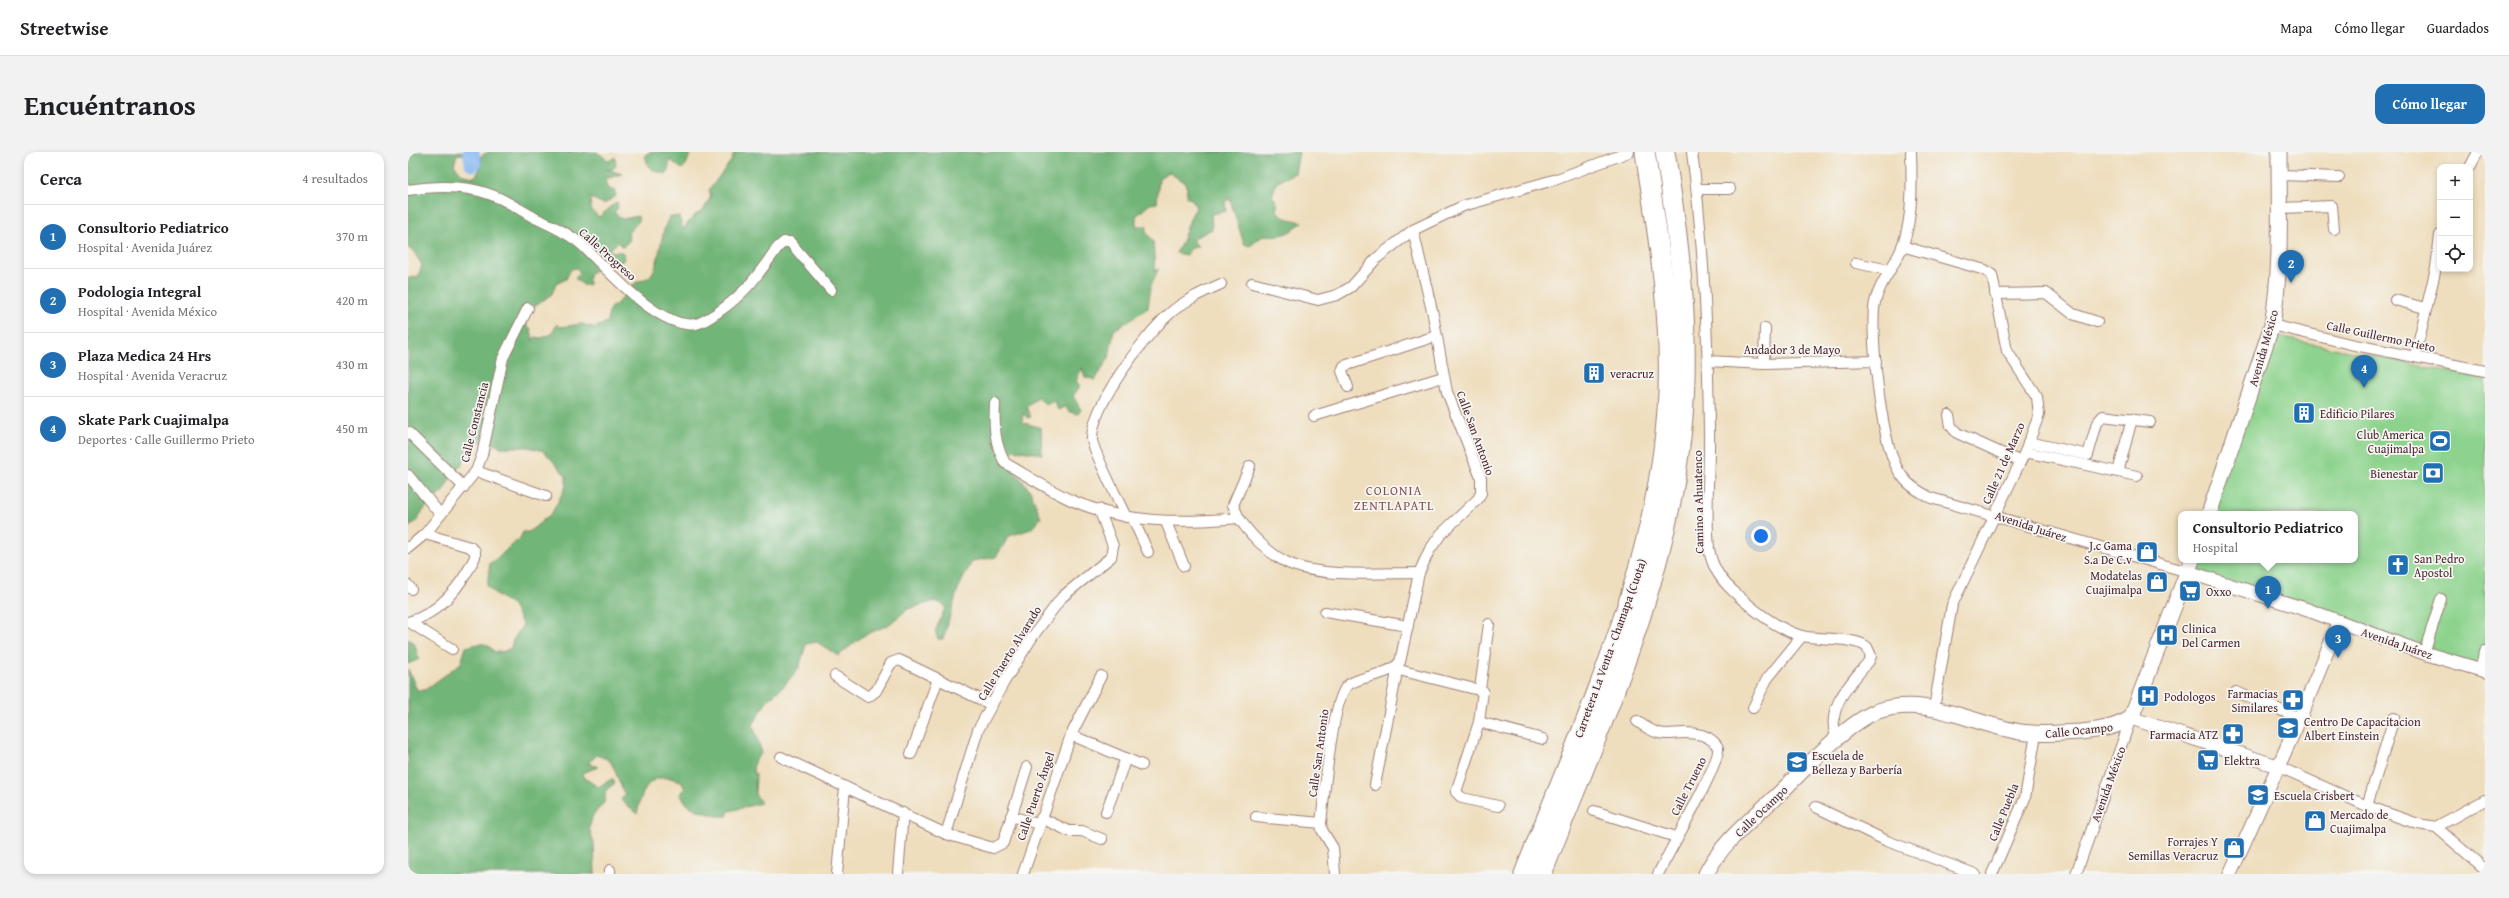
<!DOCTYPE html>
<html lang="es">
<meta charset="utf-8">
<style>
body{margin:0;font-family:"Gentium Book Plus",serif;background:#f2f2f2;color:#202124}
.controls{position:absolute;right:12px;top:12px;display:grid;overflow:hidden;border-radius:8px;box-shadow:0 2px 6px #0003}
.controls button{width:36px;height:36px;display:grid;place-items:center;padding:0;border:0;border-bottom:1px solid #e0e0e0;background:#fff;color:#202124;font:20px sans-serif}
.you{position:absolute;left:1353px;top:384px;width:14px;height:14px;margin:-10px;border:3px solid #fff;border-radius:50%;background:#1a73e8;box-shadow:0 0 0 6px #1a73e833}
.badge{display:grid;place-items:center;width:26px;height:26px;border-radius:50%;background:#1f6fb2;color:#fff;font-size:13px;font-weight:700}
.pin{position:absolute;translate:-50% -33px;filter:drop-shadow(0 1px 2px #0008)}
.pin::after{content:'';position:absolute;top:21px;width:14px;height:12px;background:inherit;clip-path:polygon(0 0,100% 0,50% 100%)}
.popup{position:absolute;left:1770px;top:359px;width:180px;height:52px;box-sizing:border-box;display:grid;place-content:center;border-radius:8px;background:#fff;filter:drop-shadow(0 1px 3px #0005);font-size:13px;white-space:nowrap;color:#757577}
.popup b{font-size:15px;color:#202124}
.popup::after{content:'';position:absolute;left:50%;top:100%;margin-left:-8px;border:8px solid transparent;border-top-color:#fff}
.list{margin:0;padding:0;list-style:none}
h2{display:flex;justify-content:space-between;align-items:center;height:52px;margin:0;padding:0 16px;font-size:17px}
h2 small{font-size:13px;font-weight:400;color:#757577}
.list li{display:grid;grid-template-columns:26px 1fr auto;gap:12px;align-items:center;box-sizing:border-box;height:64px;padding:0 16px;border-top:1px solid #e0e0e0}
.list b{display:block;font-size:15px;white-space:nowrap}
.list p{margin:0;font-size:13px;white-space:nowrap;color:#757577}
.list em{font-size:13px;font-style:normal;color:#757577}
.icon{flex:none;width:22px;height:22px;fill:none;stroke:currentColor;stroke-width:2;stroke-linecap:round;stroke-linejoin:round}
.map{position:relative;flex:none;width:2077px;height:722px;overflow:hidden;border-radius:12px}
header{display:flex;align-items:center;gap:24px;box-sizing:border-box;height:56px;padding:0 20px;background:#fff;border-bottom:1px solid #e0e0e0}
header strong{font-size:19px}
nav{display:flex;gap:22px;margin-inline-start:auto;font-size:14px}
.intro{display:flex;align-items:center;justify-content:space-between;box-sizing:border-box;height:96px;padding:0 24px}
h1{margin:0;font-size:28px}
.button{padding:10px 18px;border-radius:12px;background:#1f6fb2;color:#fff;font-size:14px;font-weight:700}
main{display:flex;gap:24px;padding:0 24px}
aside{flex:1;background:#fff;border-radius:12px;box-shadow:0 2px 6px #0003}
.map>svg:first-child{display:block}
</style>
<header>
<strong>Streetwise</strong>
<nav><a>Mapa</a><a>Cómo llegar</a><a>Guardados</a></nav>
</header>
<div class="intro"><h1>Encuéntranos</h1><a class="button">Cómo llegar</a></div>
<main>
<aside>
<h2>Cerca<small>4 resultados</small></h2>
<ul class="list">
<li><span class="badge">1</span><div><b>Consultorio Pediatrico</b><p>Hospital · Avenida Juárez</p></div><em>370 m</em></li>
<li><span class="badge">2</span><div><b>Podologia Integral</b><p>Hospital · Avenida México</p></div><em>420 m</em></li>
<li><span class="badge">3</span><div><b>Plaza Medica 24 Hrs</b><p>Hospital · Avenida Veracruz</p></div><em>430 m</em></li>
<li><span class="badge">4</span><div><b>Skate Park Cuajimalpa</b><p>Deportes · Calle Guillermo Prieto</p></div><em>450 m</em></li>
</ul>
</aside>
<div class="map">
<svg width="2077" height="722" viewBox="0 0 2077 722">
<rect width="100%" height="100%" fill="#f6f6f2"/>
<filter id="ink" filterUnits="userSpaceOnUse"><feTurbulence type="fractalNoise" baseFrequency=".025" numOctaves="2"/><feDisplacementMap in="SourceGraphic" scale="8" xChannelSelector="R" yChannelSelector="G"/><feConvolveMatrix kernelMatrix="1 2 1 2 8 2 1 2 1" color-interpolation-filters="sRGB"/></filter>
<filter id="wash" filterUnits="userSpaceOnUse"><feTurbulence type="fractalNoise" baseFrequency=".012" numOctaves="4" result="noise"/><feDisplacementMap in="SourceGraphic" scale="16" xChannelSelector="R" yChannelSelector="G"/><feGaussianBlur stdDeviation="0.9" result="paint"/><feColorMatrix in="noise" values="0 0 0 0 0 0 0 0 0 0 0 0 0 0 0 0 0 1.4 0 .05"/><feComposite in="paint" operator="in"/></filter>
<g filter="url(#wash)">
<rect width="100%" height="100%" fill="#efdebe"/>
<polygon fill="#8dd38d" stroke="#6c795c" points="1866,184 2077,227 2077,496 2073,515 1780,420 1784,408 1947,408 1947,362 1801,362"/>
<g fill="#72b578" stroke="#5e6a52">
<path d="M0,0h71l-3,3 -19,-1 -3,11 9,10 12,2 6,-10v-11l7,-4h91l1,2 2,-2h15l12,9 6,-4 1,9 -3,3h-7l16,5 -17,5 2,9 8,3 1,5 -12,8 -13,-6 -1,10 9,9 18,-15 1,6 -4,4 8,7 16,-3 1,5 -11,12 2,7 -7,7 -5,-5 -10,9 14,1 3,5 -8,11 -5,-6 -23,12v11h-6l-8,-7 5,-5 -3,-5 -6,1 -5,10 -10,5 -4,10 -21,15 -6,14 6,6 2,12 2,-4 7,1 10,-4 5,-10 3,3 22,-3 13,4 12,-6 3,-14c15,-8 14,-17 24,-24 5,-4 13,-4 17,-9 10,-12 9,-45 19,-59l9,1 4,12 12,-14 8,-4 8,-15 -2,-6 22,-29 3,-9h565l-4,21 -18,9 -5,13 5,8v8l8,7 17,4c-12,12 -21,15 -38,13l-14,11 -6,-2 -14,-45 -5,2 1,10 -15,3 1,15 -18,9v4l4,4 -8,3 -3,6 -11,-2c10,-15 10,-31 20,-45l-3,-8 -7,-3 1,-9 -4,-8h-3l-11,-8 -10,6 -2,25 -7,1 -14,12v10h11l-1,6 7,9 2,30 4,-3 -8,17 -3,23 -34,22 -5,28 -14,22 -10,-3 -3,-9 -6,13 4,5 -7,10 8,14 -3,4 -10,-3 -2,-5 -8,4 -4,-9 -8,4 -8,-8 -12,10 5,10 -4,1 -4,-5 -1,9 19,6 1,26 -29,-4 -5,8 6,12 17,22 10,26 -10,11 -22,7 -13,21 -24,4 -14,28 -15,50h-5l-3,-8 11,-25 -11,-5 -27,8 -20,16 -25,11 -25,20 -21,-14 -11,2 -7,24 -17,20 -14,11 -15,26 9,28 -8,8 -1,11 3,2 -1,20 6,9 -32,8 -2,5h-11l-21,-7 -8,-5 -7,-10 5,-5 -4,-8c-30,-11 -39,6 -44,33l-16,-14 4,-5c-4,-7 -11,-30 -16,-35 -3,-2 -9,-3 -12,-5l-9,8 10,4 -16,6 4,6 12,8 14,-8 3,4 -9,7 -2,13 -11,12 -4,13 5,15 1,31h-187v-205l9,21h8l36,-27 5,-16c12,-3 21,-7 28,5h8l9,-4 2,-8 10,-15 -10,-19 -16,-11 -10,-9 3,-23c14,-7 18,-19 29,-23l4,-8h6l23,-19 14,-27v-10l-22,-25 -16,-4h-28l-8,-4 -19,-2 -11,23 -10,10 -9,18 -12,9 -12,15v3l-11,9v-250l10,-1 4,-12 -8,-13 -6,-4z"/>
<polygon points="242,0 283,0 278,13 274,17 262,8 259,22 247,19 240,14 237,3"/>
<polygon points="0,487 6,491 11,507 0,512"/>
</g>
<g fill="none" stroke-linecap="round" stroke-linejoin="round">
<polyline stroke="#86b8f3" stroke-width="17" points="63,0 65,11"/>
</g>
</g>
<g filter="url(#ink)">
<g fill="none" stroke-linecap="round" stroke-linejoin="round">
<g stroke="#9c7e74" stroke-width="12">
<g id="minor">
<path d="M1284,0c12,92 16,185 17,278 1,39 -4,79 0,118 2,16 11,31 23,42 19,18 45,39 70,46 17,4 53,1 65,11l4,9 -2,5c-18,22 -45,47 -32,78"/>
<path d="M1503,0c1,31 2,63 -8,93 -8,22 -26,39 -29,63 -3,35 7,142 28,168 7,10 18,16 29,22l257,74"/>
<polyline points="2062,15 2070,0"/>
<polyline points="1871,23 1931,25"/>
<polyline points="1289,37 1322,37"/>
<path d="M0,38c26,-4 56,-5 81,4 16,5 31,16 46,24 15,7 34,15 47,27 24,23 77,85 114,79 8,-2 14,-7 21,-11 30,-21 40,-37 61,-66l6,-5h6l41,48"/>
<polyline points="1870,56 1924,54 1926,77"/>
<polyline points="1494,94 1577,118 1584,123 1599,199 1629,245 1631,263 1617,300 1544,453 1526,556"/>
<polyline points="1448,111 1481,118"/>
<polyline points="844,131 910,148 929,143 943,135 969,106 1005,78 1055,54 1149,27 1221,0"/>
<polyline points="1587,142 1638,141 1665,162 1689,170"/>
<polyline points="1987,148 2017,156"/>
<polyline points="1864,173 1942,192 2077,219"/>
<polyline points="2007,204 2028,116 2032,83"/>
<polyline points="1300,209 1356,212 1468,209"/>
<polyline points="1356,212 1357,176"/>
<polyline points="940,235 934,219 936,214 1028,184"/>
<path d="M587,251c-1,22 -1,40 10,60 21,12 44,27 66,37 54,24 111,23 168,18 11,17 30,36 49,45 33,15 94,10 131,10"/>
<polyline points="1541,263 1543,274 1549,281 1611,309"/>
<polyline points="906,264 1035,225"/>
<polyline points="0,280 56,335"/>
<polyline points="1620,290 1680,303 1689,271 1695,264 1742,270"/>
<polyline points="1617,300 1729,324"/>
<polyline points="68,319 138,344"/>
<polyline points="1710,320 1724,267"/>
<polyline points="0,323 32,362"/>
<path d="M718,365c-6,-13 -33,-67 -34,-77 -1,-34 52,-103 76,-125 15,-14 35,-23 53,-31"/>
<polyline points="831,366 825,353 842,314"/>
<polyline points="725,367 740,400"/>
<polyline points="758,370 776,414"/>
<polyline points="0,396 17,382 68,319 74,303 95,206 120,156"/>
<polyline points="0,433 3,437"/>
<polyline points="917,460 1000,474"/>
<path d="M0,470c31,-8 54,-37 67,-65v-6l-5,-4 -45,-13"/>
<polyline points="1,470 44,497"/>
<polyline points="2016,501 2033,447"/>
<polyline points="2072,518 2077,499"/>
<polyline points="427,524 460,545 468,539 483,511 491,508 584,553"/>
<polyline points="1072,537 1081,472"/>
<polyline points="1828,540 1892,566"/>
<polyline points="1345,556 1359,527 1394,484"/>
<path d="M1229,569c31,24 35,6 65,14 6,2 14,7 16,13 3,15 -51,107 -60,126"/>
<polyline points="1071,570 1135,587"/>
<polyline points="663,583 693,524"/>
<polyline points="503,602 530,527"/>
<polyline points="373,605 538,682 585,696 595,691 619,615"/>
<polyline points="1869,614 1959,654 2010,672 2028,675 2077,717"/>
<polyline points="967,633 988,525 987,517 1075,539 1071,570 1048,640 1054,646 1090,654"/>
<polyline points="1959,654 1986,566"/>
<polyline points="1408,655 1479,689 1567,722"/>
<polyline points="1186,659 1268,685"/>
<polyline points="698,660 718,606"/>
<polyline points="603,664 630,672"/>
<polyline points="848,665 913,671"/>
<polyline points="633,666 661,679 674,679 694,687"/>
<polyline points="2028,675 2077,648"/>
<polyline points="538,682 570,578 596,530 625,484 654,445 703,405 705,394 691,357"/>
<polyline points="202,718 202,722"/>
<polyline points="429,722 437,635"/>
<polyline points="490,722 495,661"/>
<polyline points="615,722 663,583 734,613"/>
<path d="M927,722l-2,-26 -11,-18 -1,-7c3,-24 11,-126 27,-138 16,-11 39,-8 52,-23l19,-89 10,-22 12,-17 37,-35 3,-6v-15l-34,-86 -14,-77 -20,-85"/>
<polyline points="1584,722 1617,646 1628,582"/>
<polyline points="1668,722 1723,566"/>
</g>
</g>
<g stroke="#9c7e74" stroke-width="15">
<g id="tertiary">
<polyline points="1780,420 1900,458 2016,501 2077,519"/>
<polyline points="1723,566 1869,614"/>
<polyline points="1822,722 1892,566 1931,470"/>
</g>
</g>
<g stroke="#9c7e74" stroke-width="17">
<g id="secondary">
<path d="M1801,362l63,-189c10,-56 7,-115 7,-173"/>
<path d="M1298,722c16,-34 53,-60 79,-86 21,-21 66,-68 93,-77 49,-16 94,13 142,21 20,3 40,1 60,0 19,-2 35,-4 51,-14l61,-158"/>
</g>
</g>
<g stroke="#9c7e74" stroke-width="21">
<g id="motorway">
<path d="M1116,722c61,-155 138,-315 144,-483 3,-81 -11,-160 -23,-239"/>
<path d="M1134,722c56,-144 125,-289 140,-446 9,-92 -2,-185 -17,-276"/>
</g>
</g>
<use href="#minor" stroke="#fff" stroke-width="10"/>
<use href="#tertiary" stroke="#fff" stroke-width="13"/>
<use href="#secondary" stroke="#fff" stroke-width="15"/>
<use href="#motorway" stroke="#fff" stroke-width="19"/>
</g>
</g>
<defs>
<g id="building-square" transform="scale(1.15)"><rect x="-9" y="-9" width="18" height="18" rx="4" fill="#1f6fb2" stroke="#f6f6f2"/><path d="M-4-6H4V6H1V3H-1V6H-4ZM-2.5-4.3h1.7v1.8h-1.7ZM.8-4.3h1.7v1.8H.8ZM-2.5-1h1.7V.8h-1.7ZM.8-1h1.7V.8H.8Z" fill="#fff"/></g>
<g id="stadium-square" transform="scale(1.15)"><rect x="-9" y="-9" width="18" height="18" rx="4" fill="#1f6fb2" stroke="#f6f6f2"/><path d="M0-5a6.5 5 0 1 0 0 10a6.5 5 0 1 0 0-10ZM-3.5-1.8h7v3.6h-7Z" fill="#fff"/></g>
<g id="bank-square" transform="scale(1.15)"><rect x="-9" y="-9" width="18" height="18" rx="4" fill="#1f6fb2" stroke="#f6f6f2"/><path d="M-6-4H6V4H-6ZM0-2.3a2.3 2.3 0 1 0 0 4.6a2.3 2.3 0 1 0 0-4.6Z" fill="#fff"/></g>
<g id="shop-square" transform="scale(1.15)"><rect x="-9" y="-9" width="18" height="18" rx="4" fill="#1f6fb2" stroke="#f6f6f2"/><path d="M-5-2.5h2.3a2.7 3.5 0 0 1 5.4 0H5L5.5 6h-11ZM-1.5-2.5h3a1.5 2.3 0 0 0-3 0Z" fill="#fff"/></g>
<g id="church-square" transform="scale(1.15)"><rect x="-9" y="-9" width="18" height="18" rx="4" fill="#1f6fb2" stroke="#f6f6f2"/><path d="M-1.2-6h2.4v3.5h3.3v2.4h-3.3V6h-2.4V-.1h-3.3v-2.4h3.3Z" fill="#fff"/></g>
<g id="supermarket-square" transform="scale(1.15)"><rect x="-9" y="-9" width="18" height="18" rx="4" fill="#1f6fb2" stroke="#f6f6f2"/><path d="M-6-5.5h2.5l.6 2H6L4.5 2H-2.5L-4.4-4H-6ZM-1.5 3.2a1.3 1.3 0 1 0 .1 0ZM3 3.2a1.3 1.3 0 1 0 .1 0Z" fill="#fff"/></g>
<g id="hospital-square" transform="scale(1.15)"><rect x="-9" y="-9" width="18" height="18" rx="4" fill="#1f6fb2" stroke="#f6f6f2"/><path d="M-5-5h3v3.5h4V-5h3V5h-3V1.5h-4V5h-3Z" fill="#fff"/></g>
<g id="pharmacy-square" transform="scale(1.15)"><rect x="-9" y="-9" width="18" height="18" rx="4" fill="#1f6fb2" stroke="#f6f6f2"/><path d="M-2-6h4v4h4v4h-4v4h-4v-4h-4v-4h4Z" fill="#fff"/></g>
<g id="university-square" transform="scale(1.15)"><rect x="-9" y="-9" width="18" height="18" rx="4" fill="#1f6fb2" stroke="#f6f6f2"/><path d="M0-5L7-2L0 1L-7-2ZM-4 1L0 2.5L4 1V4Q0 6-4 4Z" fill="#fff"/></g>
</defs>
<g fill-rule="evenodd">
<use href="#building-square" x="1186" y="221"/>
<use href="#building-square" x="1896" y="261"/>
<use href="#stadium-square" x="2032" y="289"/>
<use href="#bank-square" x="2025" y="321"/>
<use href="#shop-square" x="1739" y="400"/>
<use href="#church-square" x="1990" y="413"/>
<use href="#shop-square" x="1749" y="430"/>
<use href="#supermarket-square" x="1782" y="439"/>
<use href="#hospital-square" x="1759" y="483"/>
<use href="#hospital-square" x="1740" y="544"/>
<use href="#pharmacy-square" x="1885" y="548"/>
<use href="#university-square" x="1880" y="576"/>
<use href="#pharmacy-square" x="1825" y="582"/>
<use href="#supermarket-square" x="1800" y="608"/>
<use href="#university-square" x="1389" y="610"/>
<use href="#university-square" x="1850" y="643"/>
<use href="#shop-square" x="1907" y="669"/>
<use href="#shop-square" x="1826" y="696"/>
</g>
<g text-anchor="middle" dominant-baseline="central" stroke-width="3.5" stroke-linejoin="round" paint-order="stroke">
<g font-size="12" fill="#4a1f2b" stroke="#f6f6f2">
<text transform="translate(200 102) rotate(42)">Calle Progreso</text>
<text transform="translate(1973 184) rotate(12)">Calle Guillermo Prieto</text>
<text transform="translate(1855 196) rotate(-74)">Avenida México</text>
<text x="1384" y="197">Andador 3 de Mayo</text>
<text transform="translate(66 270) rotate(-76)">Calle Constancia</text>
<text transform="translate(1068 281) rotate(70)">Calle San Antonio</text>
<text transform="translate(1595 311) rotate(-66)">Calle 21 de Marzo</text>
<text transform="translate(1290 350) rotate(-91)">Camino a Ahuatenco</text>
<text transform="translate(1623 374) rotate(18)">Avenida Juárez</text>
<text transform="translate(1989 491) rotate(19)">Avenida Juárez</text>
<text transform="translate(1202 496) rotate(-70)">Carretera La Venta - Chamapa (Cuota)</text>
<text transform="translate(601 501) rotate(-58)">Calle Puerto Alvarado</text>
<text transform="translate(1671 578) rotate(-6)">Calle Ocampo</text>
<text transform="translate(910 601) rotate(-82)">Calle San Antonio</text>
<text transform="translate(1700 632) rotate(-70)">Avenida México</text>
<text transform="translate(1280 634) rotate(-63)">Calle Trueno</text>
<text transform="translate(627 644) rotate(-71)">Calle Puerto Ángel</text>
<text transform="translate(1353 659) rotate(-44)">Calle Ocampo</text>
<text transform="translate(1595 660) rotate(-68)">Calle Puebla</text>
</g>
<g font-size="12" fill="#4a1f2b" stroke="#f6f6f2" text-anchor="start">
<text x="1202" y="221">veracruz</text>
<text x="1912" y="261">Edificio Pilares</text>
<text x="2016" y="282" text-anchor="end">Club America<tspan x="2016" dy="14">Cuajimalpa</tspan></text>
<text x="2010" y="321" text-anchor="end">Bienestar</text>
<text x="1724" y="393" text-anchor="end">J.c Gama<tspan x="1724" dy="14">S.a De C.v</tspan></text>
<text x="2006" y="406">San Pedro<tspan x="2006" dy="14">Apostol</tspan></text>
<text x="1734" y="423" text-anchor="end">Modatelas<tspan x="1734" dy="14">Cuajimalpa</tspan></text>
<text x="1798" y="439">Oxxo</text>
<text x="1774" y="476">Clinica<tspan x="1774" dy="14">Del Carmen</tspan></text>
<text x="1870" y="541" text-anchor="end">Farmacias<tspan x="1870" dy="14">Similares</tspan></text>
<text x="1756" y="544">Podologos</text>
<text x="1896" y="569">Centro De Capacitacion<tspan x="1896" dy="14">Albert Einstein</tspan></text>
<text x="1810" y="582" text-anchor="end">Farmacia ATZ</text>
<text x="1404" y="603">Escuela de<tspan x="1404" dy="14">Belleza y Barbería</tspan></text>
<text x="1816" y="608">Elektra</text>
<text x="1866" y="643">Escuela Crisbert</text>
<text x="1922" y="662">Mercado de<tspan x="1922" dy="14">Cuajimalpa</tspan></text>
<text x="1810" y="689" text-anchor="end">Forrajes Y<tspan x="1810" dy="14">Semillas Veracruz</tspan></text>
</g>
<g font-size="13" letter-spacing="1" fill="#874e51" stroke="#f6f6f2">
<text x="986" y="338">COLONIA<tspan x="986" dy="15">ZENTLAPATL</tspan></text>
</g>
</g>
</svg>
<div class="controls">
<button>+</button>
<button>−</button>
<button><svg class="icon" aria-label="locate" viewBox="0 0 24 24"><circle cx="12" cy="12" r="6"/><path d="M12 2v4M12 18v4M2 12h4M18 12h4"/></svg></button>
</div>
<div class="you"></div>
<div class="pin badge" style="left:1860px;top:457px">1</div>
<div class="popup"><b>Consultorio Pediatrico</b>Hospital</div>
<div class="pin badge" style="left:1883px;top:131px">2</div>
<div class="pin badge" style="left:1930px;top:506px">3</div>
<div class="pin badge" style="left:1956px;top:236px">4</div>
</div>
</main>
